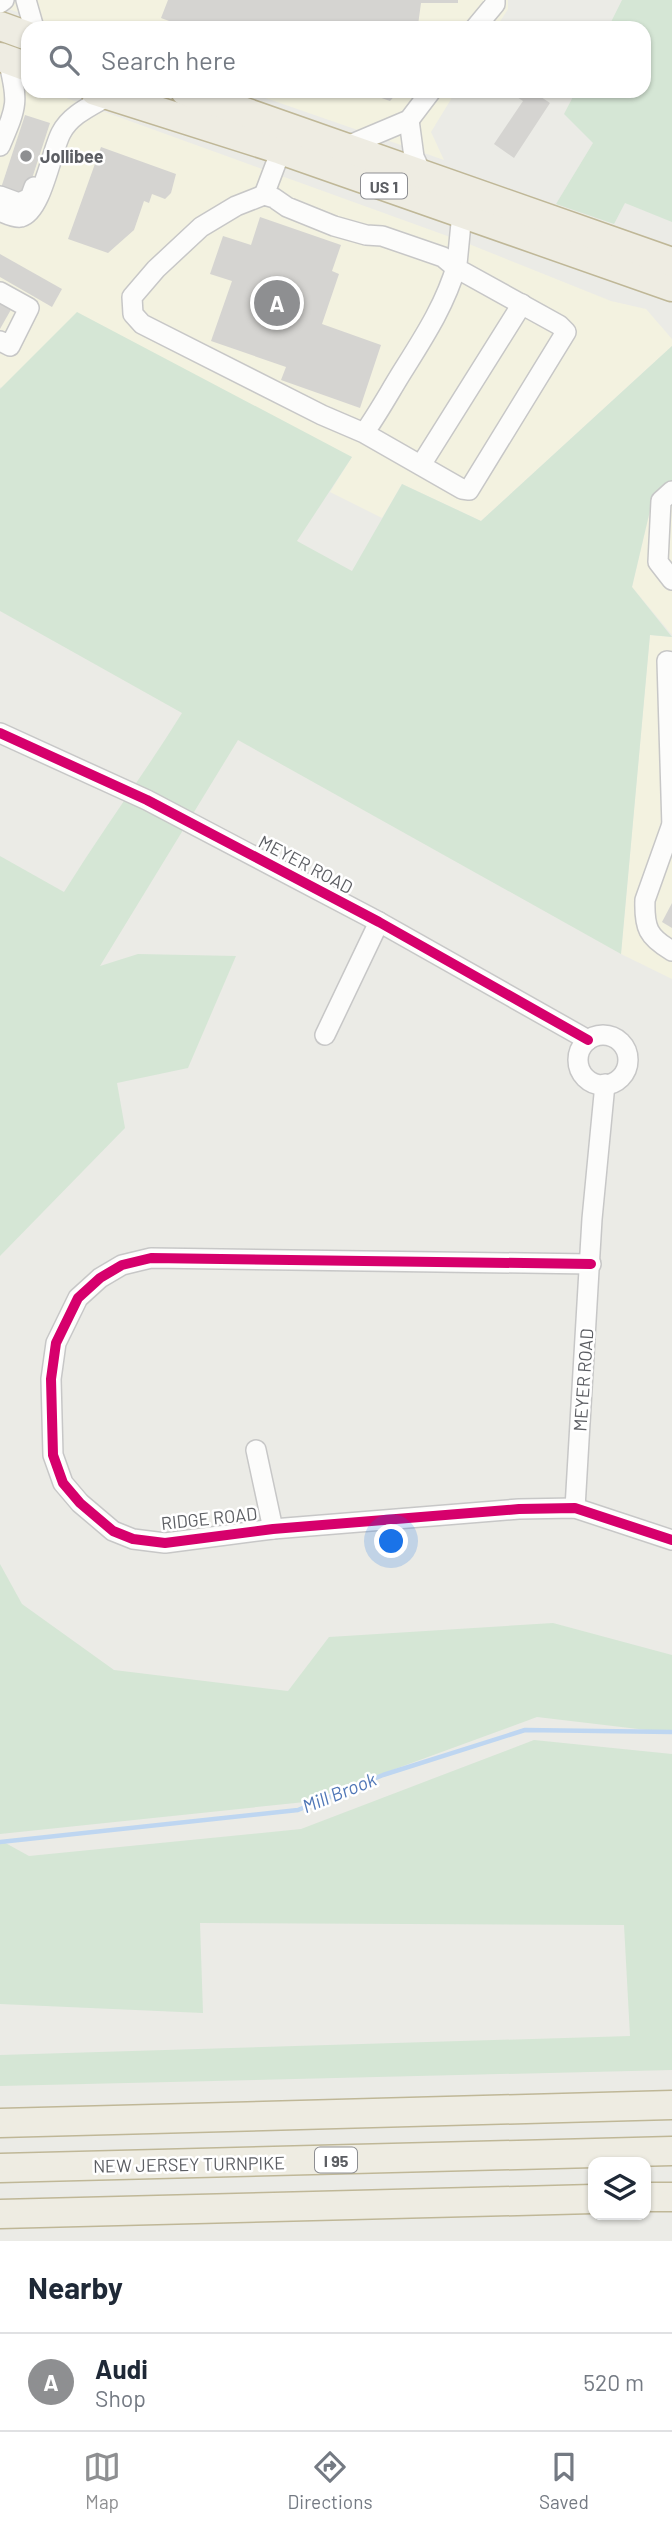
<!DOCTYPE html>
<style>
body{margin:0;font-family:Barlow,sans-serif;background:#f2f2f3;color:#1f2937}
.controls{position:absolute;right:21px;bottom:21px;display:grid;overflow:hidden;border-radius:14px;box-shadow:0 2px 5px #0004}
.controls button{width:63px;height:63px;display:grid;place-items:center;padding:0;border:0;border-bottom:2px solid #e0e1e3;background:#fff;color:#1f2937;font:35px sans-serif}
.you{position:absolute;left:392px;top:1542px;width:24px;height:24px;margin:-18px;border:5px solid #fff;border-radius:50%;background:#1a73e8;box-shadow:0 0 0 10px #1a73e833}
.badge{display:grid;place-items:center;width:46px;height:46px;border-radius:50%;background:#8e8f91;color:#fff;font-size:23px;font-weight:700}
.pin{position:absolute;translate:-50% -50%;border:4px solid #fff;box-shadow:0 2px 7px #0006}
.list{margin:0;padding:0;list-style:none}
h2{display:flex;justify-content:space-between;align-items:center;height:91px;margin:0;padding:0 28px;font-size:30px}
h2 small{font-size:23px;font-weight:400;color:#747a83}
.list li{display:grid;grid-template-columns:46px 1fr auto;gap:21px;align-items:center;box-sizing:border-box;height:98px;padding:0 28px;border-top:2px solid #e0e1e3}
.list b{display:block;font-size:26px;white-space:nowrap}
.list p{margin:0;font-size:23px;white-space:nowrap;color:#747a83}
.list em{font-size:23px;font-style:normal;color:#747a83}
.icon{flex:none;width:38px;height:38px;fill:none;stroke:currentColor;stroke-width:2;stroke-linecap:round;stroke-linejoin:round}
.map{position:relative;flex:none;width:672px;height:2241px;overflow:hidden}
.search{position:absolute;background:#fff;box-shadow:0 2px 5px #0004;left:21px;right:21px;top:21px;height:77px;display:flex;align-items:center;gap:18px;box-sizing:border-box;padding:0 24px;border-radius:21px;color:#747a83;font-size:26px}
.sheet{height:189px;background:#fff}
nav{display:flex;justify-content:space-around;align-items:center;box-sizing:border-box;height:98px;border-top:2px solid #e0e1e3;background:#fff;font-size:19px;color:#747a83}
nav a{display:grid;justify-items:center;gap:4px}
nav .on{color:#8e8f91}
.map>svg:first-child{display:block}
</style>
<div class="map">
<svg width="672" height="2241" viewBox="0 0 672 2241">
<rect width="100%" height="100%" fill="#ebebe6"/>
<g fill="#f3f2e0">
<polygon points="0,0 508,0 508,9 496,28 63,28 0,6"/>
<polygon points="0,74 28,84 28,91 47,91 464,242 611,301 646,309 672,339 672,346 481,521 402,484 382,518 330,492 352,457 4,389 0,387"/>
<polygon points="245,91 456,91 431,132 444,160"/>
<polygon points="672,481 672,635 632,587 652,502"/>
<polygon points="650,635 672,637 672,979 621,954"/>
</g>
<g fill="#d5e6d5">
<polygon points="622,0 672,0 672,222 625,203 614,224 556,204 593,143 564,114 576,91 644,91 644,28 608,28"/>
<path d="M77,312l275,145 -55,84 55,30 50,-87 79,37 191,-175v135l-20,21 -20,85 40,50 -22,-2 -29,319 -383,-214 -138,226 38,-12 98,2 -48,112 -71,15 8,45 -125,128v-400l64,36c38,-61 80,-118 118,-179l-182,-102v-222z"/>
<polygon points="0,1564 22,1604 114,1670 288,1691 329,1637 553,1623 672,1655 672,1733 537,1717 305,1802 0,1834"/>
<polygon points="534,1740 672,1754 672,2070 0,2086 0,2055 630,2036 624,1925 200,1923 203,2013 0,2004 0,1840 29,1856 301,1829"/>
</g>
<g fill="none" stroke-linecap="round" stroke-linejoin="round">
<polyline stroke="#bed6f1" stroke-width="4.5" points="0,1842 298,1810 383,1775 525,1730 672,1732"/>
</g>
<g fill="#d5d4d1">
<polygon points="168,0 458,0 458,3 421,3 418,25 403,22 401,28 188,28 161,18"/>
<polygon points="362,91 399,91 390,101"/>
<polygon points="508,91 532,91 550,103 514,158 494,144 523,101"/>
<polygon points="25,115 50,123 26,197 1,188"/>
<polygon points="101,147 176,174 171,193 165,199 152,194 149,203 144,201 134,230 108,253 68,239"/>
<polygon points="260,217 341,245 332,271 339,274 322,324 381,345 360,408 281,380 286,367 211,341 232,281 210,274 223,236 251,245"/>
<polygon points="0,254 62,289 52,307 0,277"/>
<polygon points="0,299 13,306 0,329"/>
<polygon points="672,903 672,928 662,922"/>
</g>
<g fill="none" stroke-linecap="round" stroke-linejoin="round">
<g stroke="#c7c7c7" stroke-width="22">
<g id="minor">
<polyline points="26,0 34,28"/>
<polyline points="0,3 4,0"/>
<polyline points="475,28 495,4 495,0"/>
<polyline points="409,120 414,157 422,174"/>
<path d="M0,146c17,-40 19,-43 8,-86"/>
<polyline points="345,147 409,120 431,91"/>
<polyline points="264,195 281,150"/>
<polyline points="0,196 19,203 30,198 34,187"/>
<path d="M0,211c6,3 15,7 21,6 21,-6 30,-65 40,-84 9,-18 30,-27 47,-37"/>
<polyline points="0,292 29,308 10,346 0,341"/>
<path d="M364,433l98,56 7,1 97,-158 -7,-7 -103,-57 -13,-11 -61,-21 -16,-1 -32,-9 -47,-19 -13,-9 -10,-3 -28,11 -35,21 -45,42 -24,28 1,17 9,10 180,91 42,18c13,-18 24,-38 35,-56 23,-37 46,-71 58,-113l5,-51"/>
<polyline points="421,465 522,304"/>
<polyline points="672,491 661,501 658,562 672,580"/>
<polyline points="672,662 667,661 672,828"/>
<polyline points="0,733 147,800 379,922 588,1040"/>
<path d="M671,827l-26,73c-1,28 3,37 27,51"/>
<polyline points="325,1035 379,922"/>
<circle cx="603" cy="1060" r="25"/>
<polyline points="591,1264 151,1258 122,1265 100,1278 78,1298 56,1343 51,1379 53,1455 63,1483 80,1503 113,1531 133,1539 165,1543 273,1529 519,1509 575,1508 672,1540"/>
<polyline points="256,1450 273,1529"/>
<polyline points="575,1508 592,1219 605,1084"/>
</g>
</g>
<g stroke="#bfb797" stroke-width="31">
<g id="highway">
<polyline points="0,26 28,36"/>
<polyline points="0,57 28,67"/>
<polyline points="95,91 281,150 672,287"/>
<polyline points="185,91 672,262"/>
<polyline points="0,2123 672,2105"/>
<polyline points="0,2168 672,2151"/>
<polyline points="646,2197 672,2197"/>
<polyline points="0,2214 593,2199"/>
</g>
</g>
<use href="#minor" stroke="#fcfcfb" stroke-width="19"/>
<use href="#highway" stroke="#eeece2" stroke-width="28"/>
<g stroke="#fff" stroke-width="15">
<g id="cycleway">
<polyline points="0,733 147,800 379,922 588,1040"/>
<polyline points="591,1264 151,1258 122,1265 100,1278 78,1298 56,1343 51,1379 53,1455 63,1483 80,1503 113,1531 133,1539 165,1543 273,1529 519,1509 575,1508 672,1540"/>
</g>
</g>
<use href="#cycleway" stroke="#d6006c" stroke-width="10"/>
</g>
<circle fill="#8e8f91" stroke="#fff" stroke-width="2.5" cx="26" cy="156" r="7"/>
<g text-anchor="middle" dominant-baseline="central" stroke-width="5" stroke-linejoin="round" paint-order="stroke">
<g fill="#fff" stroke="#8d8e92" stroke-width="2">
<rect x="361" y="173.5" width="46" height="25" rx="5"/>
<rect x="315" y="2147.5" width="42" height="25" rx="5"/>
</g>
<g font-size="16" font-weight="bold" fill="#5c5e63">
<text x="384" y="186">US 1</text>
<text x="336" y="2160">I 95</text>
</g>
<g font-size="18" font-weight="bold" fill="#5c5e63" stroke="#fff" text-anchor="start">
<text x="40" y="156">Jollibee</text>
</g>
<g font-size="18" fill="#5c5e63" stroke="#fff">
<text transform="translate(306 864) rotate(28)">MEYER ROAD</text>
<text transform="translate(583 1380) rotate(-86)">MEYER ROAD</text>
<text transform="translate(209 1518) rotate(-6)">RIDGE ROAD</text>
<text transform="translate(189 2164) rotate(-1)">NEW JERSEY TURNPIKE</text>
</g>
<g font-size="19" font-style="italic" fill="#5077b7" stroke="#fff">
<text transform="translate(339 1792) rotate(-22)">Mill Brook</text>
</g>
</g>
</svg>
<div class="controls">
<button><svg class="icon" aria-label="layers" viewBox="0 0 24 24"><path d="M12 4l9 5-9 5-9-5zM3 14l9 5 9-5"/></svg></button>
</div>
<div class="you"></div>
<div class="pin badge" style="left:277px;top:303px">A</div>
<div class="search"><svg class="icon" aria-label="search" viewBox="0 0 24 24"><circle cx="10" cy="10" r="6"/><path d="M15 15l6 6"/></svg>Search here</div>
</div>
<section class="sheet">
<h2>Nearby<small></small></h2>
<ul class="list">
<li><span class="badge">A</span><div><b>Audi</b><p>Shop</p></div><em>520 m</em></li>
</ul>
</section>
<nav>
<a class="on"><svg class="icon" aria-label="map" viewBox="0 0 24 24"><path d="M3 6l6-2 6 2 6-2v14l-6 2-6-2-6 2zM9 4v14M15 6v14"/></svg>Map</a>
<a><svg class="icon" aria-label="directions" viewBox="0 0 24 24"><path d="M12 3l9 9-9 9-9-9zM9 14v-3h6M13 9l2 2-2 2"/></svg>Directions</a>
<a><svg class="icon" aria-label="saved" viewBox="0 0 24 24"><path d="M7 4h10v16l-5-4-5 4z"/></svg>Saved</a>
</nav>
